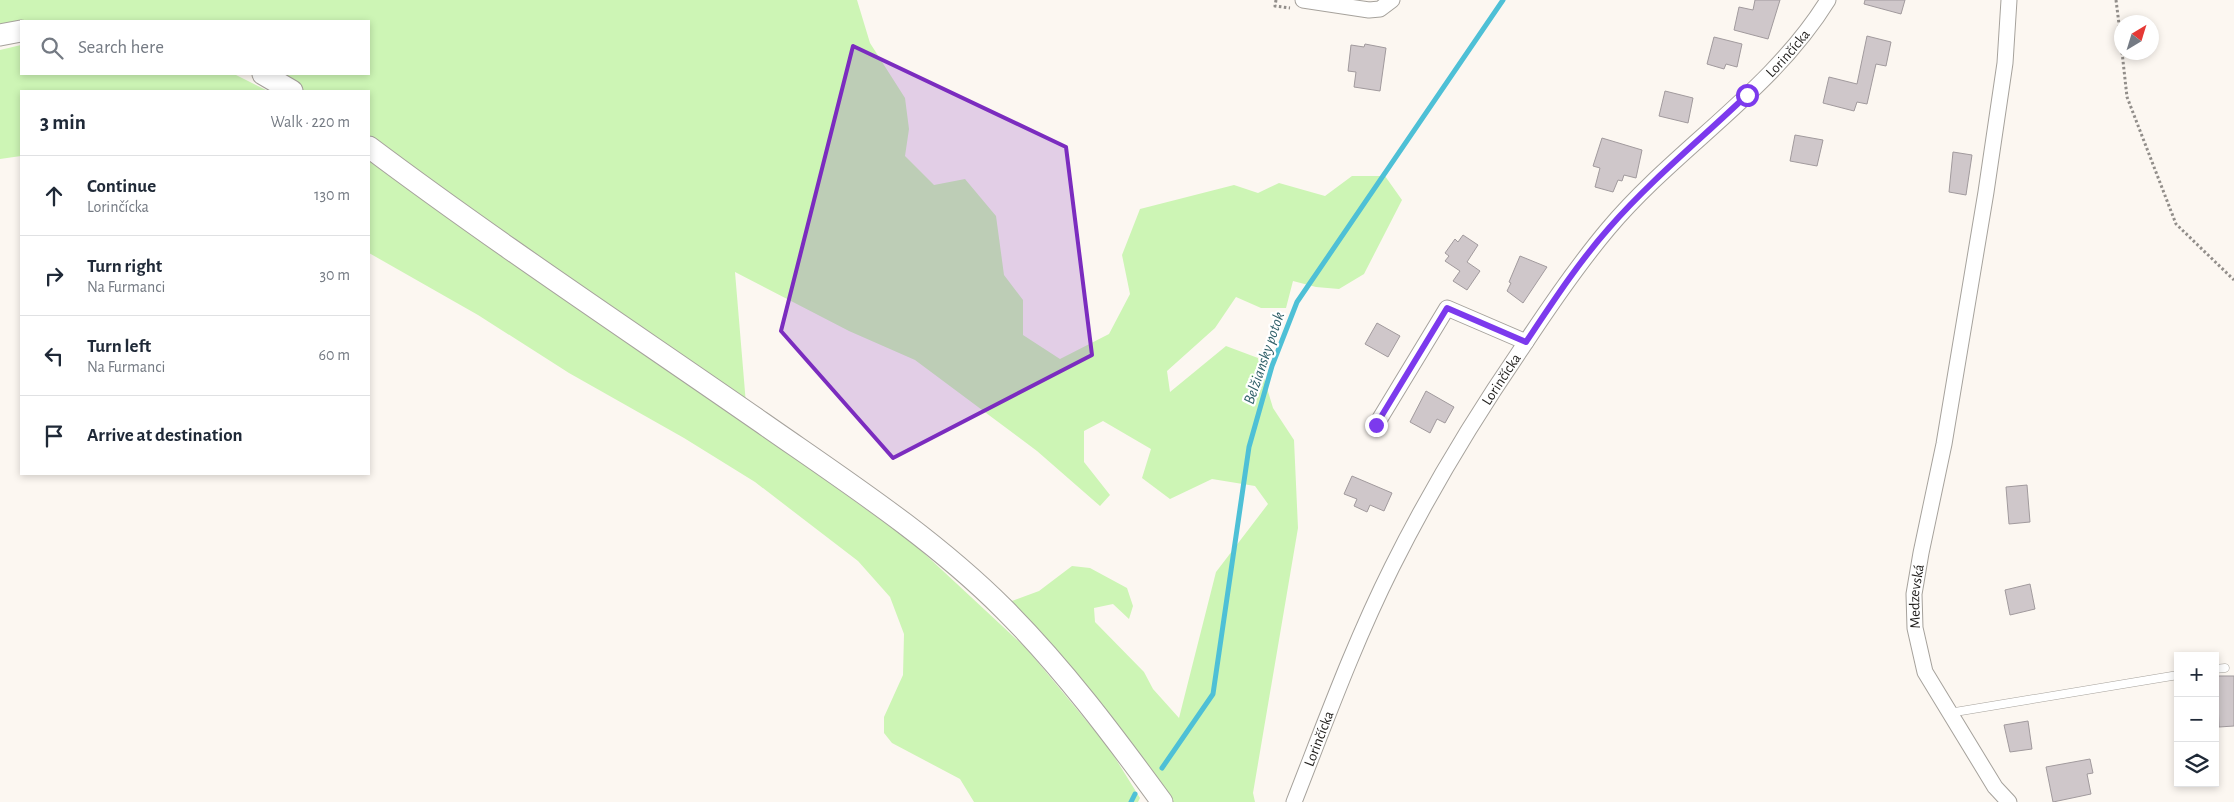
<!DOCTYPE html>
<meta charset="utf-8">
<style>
body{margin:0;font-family:"Alegreya Sans",sans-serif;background:#f6f6f7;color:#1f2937}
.controls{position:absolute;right:15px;bottom:15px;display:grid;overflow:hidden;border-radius:0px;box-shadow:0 2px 8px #0003}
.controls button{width:45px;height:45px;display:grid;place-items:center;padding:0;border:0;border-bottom:1px solid #e0e1e3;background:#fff;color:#1f2937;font:25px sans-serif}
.compass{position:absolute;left:2114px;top:15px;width:45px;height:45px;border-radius:50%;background:#fff;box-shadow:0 2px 8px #0003;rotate:38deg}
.stop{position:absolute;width:15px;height:15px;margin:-11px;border:4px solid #7c3aed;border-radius:50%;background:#fff}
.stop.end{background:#7c3aed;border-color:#fff;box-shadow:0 1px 5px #0008}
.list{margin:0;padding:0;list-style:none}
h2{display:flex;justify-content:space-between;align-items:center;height:65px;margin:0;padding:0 20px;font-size:21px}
h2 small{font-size:16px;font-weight:400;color:#747a83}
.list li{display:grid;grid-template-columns:32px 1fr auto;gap:15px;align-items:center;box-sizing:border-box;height:80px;padding:0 20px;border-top:1px solid #e0e1e3}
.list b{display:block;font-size:19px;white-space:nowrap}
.list p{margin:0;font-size:16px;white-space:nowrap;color:#747a83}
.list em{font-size:16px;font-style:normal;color:#747a83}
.icon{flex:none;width:28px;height:28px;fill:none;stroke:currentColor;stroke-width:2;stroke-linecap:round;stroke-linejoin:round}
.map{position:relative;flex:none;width:2234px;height:802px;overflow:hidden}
.search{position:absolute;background:#fff;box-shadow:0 2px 8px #0003;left:20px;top:20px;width:350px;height:55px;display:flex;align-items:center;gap:12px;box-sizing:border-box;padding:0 18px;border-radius:0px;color:#747a83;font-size:19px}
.panel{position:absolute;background:#fff;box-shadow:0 2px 8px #0003;left:20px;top:90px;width:350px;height:385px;border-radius:0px}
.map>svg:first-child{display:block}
</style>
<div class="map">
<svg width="2234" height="802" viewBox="0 0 2234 802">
<rect width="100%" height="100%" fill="#fcf7f1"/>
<g fill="#cdf5b5">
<polygon points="0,0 857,0 870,43 905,98 909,129 905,156 934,185 965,179 996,216 1004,275 1023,300 1023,335 1060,359 1109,334 1130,294 1122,255 1140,209 1234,185 1258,193 1279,183 1325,196 1352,176 1385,176 1402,200 1364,274 1339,289 1316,287 1293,281 1286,308 1261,308 1236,297 1215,328 1167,371 1170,392 1226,346 1258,358 1273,408 1294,440 1298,528 1253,793 1255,802 1171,802 1009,602 1039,591 1072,566 1090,568 1127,588 1133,606 1129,619 1113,604 1094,608 1095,622 1144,672 1153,689 1179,718 1216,572 1268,504 1255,486 1212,479 1170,499 1142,478 1151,449 1103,421 1084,431 1084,462 1110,495 1100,506 1037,451 915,360 849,331 735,272 746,404 369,140 369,91 303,91 274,74 369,74 369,21 21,21 0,27"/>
<polygon points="21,45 21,74 234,74 268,91 21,91 21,156 0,159 0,50"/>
<polygon points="369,161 530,276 749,425 913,543 1027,649 1109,748 1140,798 1138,802 974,802 960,779 892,743 884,733 884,717 903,675 904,634 890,597 858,561 755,482 684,438 569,373 478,315 369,253"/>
</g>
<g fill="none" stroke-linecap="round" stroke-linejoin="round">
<g stroke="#4ec0d6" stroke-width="5">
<polyline points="1162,768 1213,694 1249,447 1272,366 1297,302 1503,0"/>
<polyline points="1131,802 1135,794"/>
</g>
</g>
<g fill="#cfc7ca" stroke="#a19a9d">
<polygon points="1755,0 1780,0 1768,39 1734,30 1739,7 1753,10"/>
<polygon points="1865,0 1905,0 1901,14 1864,4"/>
<polygon points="1867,36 1891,42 1886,66 1876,64 1867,104 1857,102 1854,111 1823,103 1829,77 1857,84"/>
<polygon points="1714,37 1742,44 1737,67 1726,64 1724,69 1707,64"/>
<polygon points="1365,44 1386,48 1380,91 1354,87 1356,72 1348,71 1351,45 1364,47"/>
<polygon points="1665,91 1693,98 1688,123 1659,116"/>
<polygon points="1795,135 1823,140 1817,166 1790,161"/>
<polygon points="1602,138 1642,150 1636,178 1624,175 1622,181 1618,180 1613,192 1595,187 1600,168 1593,166"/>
<polygon points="1953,152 1972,155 1966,195 1949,192"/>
<polygon points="1463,235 1478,245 1467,262 1480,271 1467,290 1453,281 1460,271 1445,261 1449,256 1445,253 1455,239 1458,242"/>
<polygon points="1520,256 1547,267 1523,303 1507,291 1511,283 1509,282"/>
<polygon points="1377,323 1400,336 1388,357 1365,344"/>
<polygon points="1426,391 1454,407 1445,423 1437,419 1430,433 1410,422"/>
<polygon points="1352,476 1392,493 1384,511 1370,505 1367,512 1354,506 1357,499 1344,494"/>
<polygon points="2027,485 2030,522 2009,524 2006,487"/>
<polygon points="2030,584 2035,609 2010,615 2005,590"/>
<polygon points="2217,676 2234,676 2234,726 2219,727"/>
<polygon points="2028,721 2032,749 2010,752 2004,725"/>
<polygon points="2090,759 2093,773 2087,774 2091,794 2053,802 2046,767"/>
</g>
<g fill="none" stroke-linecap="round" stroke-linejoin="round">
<g stroke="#a6a29c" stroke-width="9">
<g id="service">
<polyline points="2215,669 2225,668"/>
<polyline points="1949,713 2178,675"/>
</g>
</g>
<g stroke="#a6a29c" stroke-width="17">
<g id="minor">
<polyline points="1303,0 1369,10 1380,9 1392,0"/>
<polyline points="1376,425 1447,308 1526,342"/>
<path id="s1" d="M1294,802c31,-79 60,-159 98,-235 38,-76 82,-149 130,-219 27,-41 54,-81 86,-119 68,-81 164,-138 220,-229"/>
<path id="s2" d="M2009,802l-14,-15 -70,-115 -10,-44 -1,-34 7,-41 23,-109 42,-252 19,-129 4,-63"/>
</g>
</g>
<g stroke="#a6a29c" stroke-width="23">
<g id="secondary">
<polyline points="0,35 21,31"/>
<polyline points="263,74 292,91"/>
<path d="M369,147c128,96 261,184 392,275 83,58 171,115 243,187 59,59 109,126 158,193"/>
</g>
</g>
<g stroke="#928e8a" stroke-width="3" stroke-dasharray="2.5 2.5" stroke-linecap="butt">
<polyline points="1276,0 1275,6 1290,8"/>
<polyline points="2116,0 2122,48"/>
<polyline points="2122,52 2127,97 2176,224 2234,280"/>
</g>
<use href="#service" stroke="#fff" stroke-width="8"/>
<use href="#minor" stroke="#fff" stroke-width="15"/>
<use href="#secondary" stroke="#fff" stroke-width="21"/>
</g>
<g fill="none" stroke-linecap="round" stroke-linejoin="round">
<path stroke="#7c3aed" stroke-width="6" d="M1376,425l71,-117 79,34c26,-39 52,-79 83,-114 42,-48 92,-89 138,-133"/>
</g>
<path fill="#7b2cbf" fill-opacity="0.2" stroke="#7b2cbf" stroke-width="4" stroke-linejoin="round" d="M853,46l213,101 26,208 -199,103 -112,-127z"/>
<g text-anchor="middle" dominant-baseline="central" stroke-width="4.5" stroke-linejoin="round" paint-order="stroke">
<g font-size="15" fill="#1f1d1b" stroke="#fff">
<text stroke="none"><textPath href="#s1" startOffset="908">Lorinčícka</textPath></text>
<text stroke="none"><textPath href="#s1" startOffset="472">Lorinčícka</textPath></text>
<text stroke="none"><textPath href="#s2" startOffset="232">Medzevská</textPath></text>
<text stroke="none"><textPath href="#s1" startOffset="68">Lorinčícka</textPath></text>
</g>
<g font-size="16" font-style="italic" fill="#2f5f68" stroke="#fff">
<text transform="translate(1264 358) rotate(-71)">Belžiansky potok</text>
</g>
</g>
</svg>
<div class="controls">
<button>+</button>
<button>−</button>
<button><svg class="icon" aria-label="layers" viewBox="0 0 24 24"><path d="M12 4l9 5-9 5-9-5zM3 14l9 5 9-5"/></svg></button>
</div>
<svg class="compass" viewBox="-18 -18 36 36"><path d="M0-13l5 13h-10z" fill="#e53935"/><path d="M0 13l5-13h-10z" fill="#747a83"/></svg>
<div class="stop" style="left:1747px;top:95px"></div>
<div class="stop end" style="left:1376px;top:425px"></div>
<div class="search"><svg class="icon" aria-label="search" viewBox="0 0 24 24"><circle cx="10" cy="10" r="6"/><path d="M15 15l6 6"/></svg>Search here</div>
<section class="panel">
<h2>3 min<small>Walk · 220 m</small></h2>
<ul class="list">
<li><svg class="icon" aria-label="ahead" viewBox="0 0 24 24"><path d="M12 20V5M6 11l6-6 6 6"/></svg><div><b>Continue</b><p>Lorinčícka</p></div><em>130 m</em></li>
<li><svg class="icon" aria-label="right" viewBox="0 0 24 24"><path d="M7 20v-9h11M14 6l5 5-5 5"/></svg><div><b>Turn right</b><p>Na Furmanci</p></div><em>30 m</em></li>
<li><svg class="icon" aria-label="left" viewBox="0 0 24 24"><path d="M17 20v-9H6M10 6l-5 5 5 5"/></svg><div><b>Turn left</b><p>Na Furmanci</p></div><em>60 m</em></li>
<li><svg class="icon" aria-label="arrive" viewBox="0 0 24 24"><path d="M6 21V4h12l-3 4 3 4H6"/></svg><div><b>Arrive at destination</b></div></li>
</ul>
</section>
</div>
